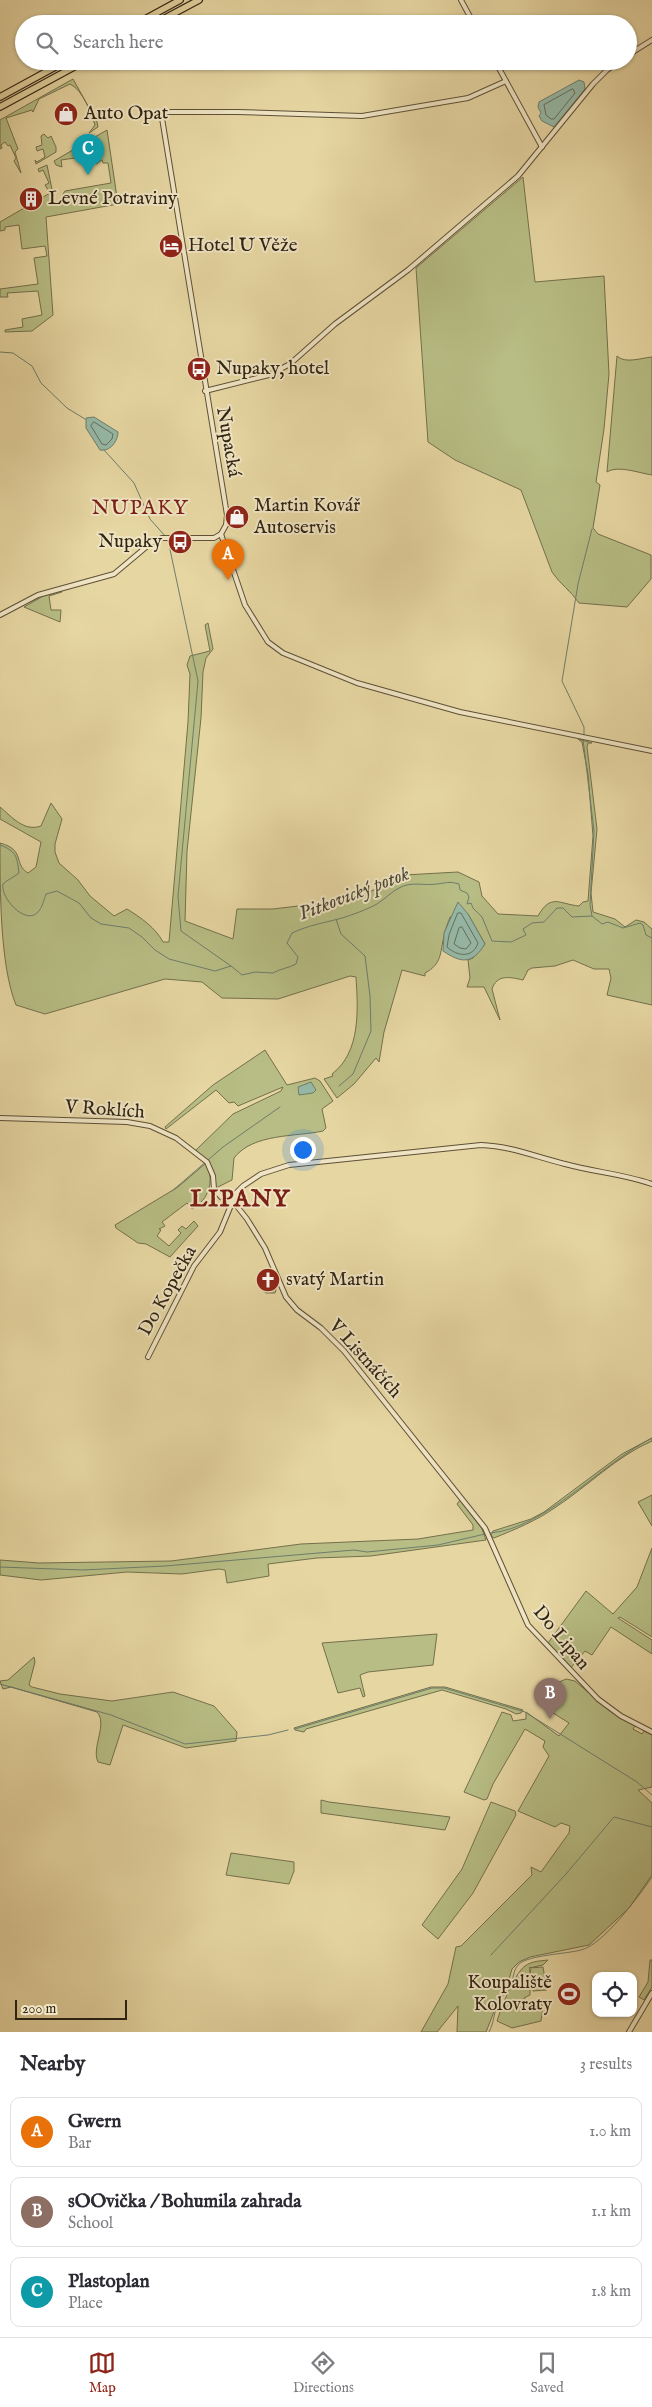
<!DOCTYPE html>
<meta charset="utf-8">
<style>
body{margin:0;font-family:"IM FELL English",serif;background:#f7f7f7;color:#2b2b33}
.controls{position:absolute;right:15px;bottom:15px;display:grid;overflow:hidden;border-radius:10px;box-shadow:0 1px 4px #0004}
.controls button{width:45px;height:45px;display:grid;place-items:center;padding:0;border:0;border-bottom:1px solid #e1e1e2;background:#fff;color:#2b2b33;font:25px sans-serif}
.scale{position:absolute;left:15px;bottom:12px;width:112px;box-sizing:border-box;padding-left:5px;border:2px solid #302413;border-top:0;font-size:14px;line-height:18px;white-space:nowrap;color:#302413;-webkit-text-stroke:4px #efe4c3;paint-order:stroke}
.you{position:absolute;left:302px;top:1149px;width:18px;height:18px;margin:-12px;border:4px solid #fff;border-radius:50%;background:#1a73e8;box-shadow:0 0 0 8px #1a73e833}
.badge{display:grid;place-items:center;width:32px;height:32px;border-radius:50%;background:#8f2418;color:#fff;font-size:16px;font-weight:700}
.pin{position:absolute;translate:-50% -41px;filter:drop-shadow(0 1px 2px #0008)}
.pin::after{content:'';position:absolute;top:26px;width:18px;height:15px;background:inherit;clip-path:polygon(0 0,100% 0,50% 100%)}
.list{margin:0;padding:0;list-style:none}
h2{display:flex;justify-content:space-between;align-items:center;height:65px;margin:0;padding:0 20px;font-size:21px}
h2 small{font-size:16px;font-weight:400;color:#7c7c81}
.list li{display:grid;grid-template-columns:32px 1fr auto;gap:15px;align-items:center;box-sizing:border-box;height:70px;margin:0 10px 10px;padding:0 10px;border:1px solid #e1e1e2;border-radius:10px}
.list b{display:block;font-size:19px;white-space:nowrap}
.list p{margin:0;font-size:16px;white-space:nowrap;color:#7c7c81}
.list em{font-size:16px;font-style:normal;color:#7c7c81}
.icon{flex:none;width:28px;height:28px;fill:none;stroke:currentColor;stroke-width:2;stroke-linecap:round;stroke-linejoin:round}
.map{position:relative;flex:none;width:652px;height:2032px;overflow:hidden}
.search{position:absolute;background:#fff;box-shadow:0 1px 4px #0004;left:15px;right:15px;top:15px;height:55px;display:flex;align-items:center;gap:12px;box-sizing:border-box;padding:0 18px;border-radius:28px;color:#7c7c81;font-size:19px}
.sheet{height:305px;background:#fff}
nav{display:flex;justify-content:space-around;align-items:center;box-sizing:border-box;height:70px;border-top:1px solid #e1e1e2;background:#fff;font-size:14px;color:#7c7c81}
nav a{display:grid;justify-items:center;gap:2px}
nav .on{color:#8f2418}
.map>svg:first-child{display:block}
</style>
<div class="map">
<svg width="652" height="2032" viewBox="0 0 652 2032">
<rect width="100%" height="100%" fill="#e6d6a2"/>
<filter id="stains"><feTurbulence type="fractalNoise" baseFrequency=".004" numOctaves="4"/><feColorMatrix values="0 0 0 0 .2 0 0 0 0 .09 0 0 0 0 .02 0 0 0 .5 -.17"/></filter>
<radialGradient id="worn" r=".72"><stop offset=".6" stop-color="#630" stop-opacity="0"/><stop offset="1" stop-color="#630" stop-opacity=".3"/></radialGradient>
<g fill="#b7bd84" stroke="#74704c">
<path d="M73,79l24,43 1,5 -9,6 6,-8c-4,-12 -12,-35 -25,-41l-31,15 -6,13 -1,-2 -26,8 12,31 -3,3 6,21 -7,-12 2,-3 -6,-13 -2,1 -3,-4 -4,3 1,3 -2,1v-29z"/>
<polygon points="107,130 118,204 46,217 53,315 32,331 5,332 5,330 23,327 22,319 42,315 38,291 7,293 8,297 0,297 0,289 38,284 34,258 47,256 45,246 22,249 19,225 5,227 5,230 0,231 0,222 50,193 45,185 49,183 43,170 39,172 38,169 47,165 55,204 64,202 63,194 65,191 111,183 108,163 103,163 102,160 96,164 93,148 86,149 86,153 75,155 75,158 61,160 62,167 56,165 54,161"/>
<polygon points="44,134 48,138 51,136 56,147 56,152 36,164 35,160 37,162 45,157 43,149 37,151 36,147 42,145 41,136"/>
<path d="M523,177l12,105 69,-6 5,98 -5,55 -8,53 4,3 -7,43 5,6 53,21v24l-24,28 -48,-4c-8,-12 -19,-19 -27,-31l-31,-82 -66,-30 -27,-18 -12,-174z"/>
<path d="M617,356c8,8 24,2 35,1v118c-13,-2 -34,-10 -45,-3z"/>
<polygon points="61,590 62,592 49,596 51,610 61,610 60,622 24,607 45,595"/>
<path d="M208,623l5,26 -7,9 -3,14 -2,46 -14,133 -2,70 48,18 4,-30h36l67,-8 21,-5 43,-21 54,-3 21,10 3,14 16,18 40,2c13,-23 21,-12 41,-10l4,-4 5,-1 5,-65 -5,-62 -6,-32 -4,-3 14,4h-4l-1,4 10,82 -6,64 2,19 22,7 10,8 11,-7 8,2 8,7v76l-45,-10 4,-17 -2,-9h-15l-21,-9 -18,6 -23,2 -4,2 -5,10c-13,-3 -26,-6 -31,9l8,31 -16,-33h-17l3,-9 -2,-18 5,-2 12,-14 -17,-30 -18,3c-2,6 -5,12 -6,19 -4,17 -2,28 -19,37v3l-23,-6 -18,62 -5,30 -3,-4 -22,26 -17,14 -13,-19 9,-3 -1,-2c29,-22 26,-65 24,-97l-6,-1 -72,23 -56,-1 -20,-16 -37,-3 -120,35 -29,-9c-16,-39 -16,-115 -16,-162 26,7 13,21 28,30l8,-6 5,-25 -41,-23v-12c12,10 24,25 41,19l10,-23 11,16 -7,25v8l4,11 19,17 12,16 24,20 13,-7c13,8 29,19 36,33h6l19,-220 2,-48 -3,-9 3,-9 20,-5 -5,-26z"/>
<path d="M265,1050l22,35 28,-7 5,3 13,20 -11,8 4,19 -3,3c-27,6 -70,2 -89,27l-2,22 -18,9 -2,-19 -17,-19 38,-37 48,-23 2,-4 -45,19 -4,-4 -5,1 -13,-13 -50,39 -1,-2 48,-42z"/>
<path d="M206,1163c9,17 3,37 -14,46l-5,-6 -25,19 3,4 -6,3 2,1 -4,6 12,10 12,-13 -3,-3 4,-4 4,3 8,-8 4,5 -28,31 -24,-13 -8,-1 -22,-15 -1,-3 5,-3 58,-35z"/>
<polygon points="272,1273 276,1290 275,1293 266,1293 258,1286 258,1279 262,1274"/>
<path d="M652,1438v3c-35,15 -64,45 -96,66 -20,14 -40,22 -62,31l-3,-2 2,-5 38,-12 13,-7 78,-58z"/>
<polygon points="652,1495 652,1526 638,1502"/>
<polygon points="460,1500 482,1529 486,1540 371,1556 317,1558 268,1564 269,1576 227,1583 225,1570 219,1569 182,1574 127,1572 41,1580 0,1575 0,1560 39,1563 171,1561 301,1544 418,1539 473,1530 473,1525 457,1504"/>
<polygon points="652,1548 652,1637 620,1617 618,1618 652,1640 652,1654 611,1627 592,1655 585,1651 569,1670 548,1643 586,1591 613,1614 637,1587"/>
<polygon points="437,1634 433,1665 368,1672 360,1675 365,1696 363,1697 360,1688 338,1693 322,1643"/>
<path d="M34,1657l1,5 -6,23 3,2 28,7 52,7 61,-9 41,14 23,26 -1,9 -50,7 -63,-23 -13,40 -12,-3c-7,-14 10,-38 -1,-50l-86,-25 -8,2 -3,-8 8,-1z"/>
<polygon points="566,1679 575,1681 611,1712 635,1726 633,1729 642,1734 644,1731 652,1735 652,1787 638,1790 652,1803 652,1875 629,1908 589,1945 530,1957 519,1962 512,1969 508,1983 499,1999 486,2032 457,2032 458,2006 437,2032 421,2032 448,1984 456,1947 461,1946 532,1875 531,1867 541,1872 569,1833 570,1826 561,1823 555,1827 518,1811 549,1756 543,1747 545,1741 525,1729 493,1784 487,1799 484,1800 464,1792 502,1712 511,1715 513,1721 526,1719 526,1712 559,1736 569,1723 537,1703 557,1683"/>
<polygon points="431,1687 445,1687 523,1710 521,1713 516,1714 506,1709 442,1690 306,1729 304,1732 295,1730 294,1728"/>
<polygon points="321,1800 329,1802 450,1817 445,1830 321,1813"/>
<polygon points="491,1802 515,1811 516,1815 473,1893 438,1939 422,1925 462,1869"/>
<polygon points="231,1853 294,1862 294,1871 289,1884 226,1875"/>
<path d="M548,1960l-5,5 -14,3 14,-1 4,23 -14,1 -3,-22v26l-6,3 1,2 16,4 2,3 -2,14 -29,7 -15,-7c4,-13 17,-47 28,-55 7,-5 15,-5 23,-6z"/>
<polygon points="650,1960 652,1960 652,1987 644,2000 639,1997 648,1982"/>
</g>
<g fill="#96b9a7" stroke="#6d7d6c">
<polygon points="579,80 584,82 585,89 554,127 542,121 539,116 541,113 538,107 539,102"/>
<path d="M94,417l24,15c0,9 -8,20 -18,18l-14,-22v-10z"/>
<path d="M458,902l10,12 17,30c-13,21 -24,19 -42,7l1,-18z"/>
<polygon points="311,1082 316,1090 313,1093 299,1095 298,1087"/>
</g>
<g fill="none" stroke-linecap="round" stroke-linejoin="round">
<g stroke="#636e5d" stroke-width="1">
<polygon points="573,89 575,93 554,119 551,119 546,115 544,105"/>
<polygon points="94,422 113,434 112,439 106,445 102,444 91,426"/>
<path d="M458,913h3l17,30c-5,15 -20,14 -31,4l2,-12z"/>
<polygon points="462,927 471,943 466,949 460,948 454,944 459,928"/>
</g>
<g stroke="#6d7d6c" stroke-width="1">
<polyline points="0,352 13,353 32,366 41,383 67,408 85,419"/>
<polyline points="104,450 134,483 150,519 166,537"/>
<polyline points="168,540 198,681 178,896 181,931 231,966"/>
<polyline points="584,735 584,727 562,681 578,584 592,529"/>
<polyline points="583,739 594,831 590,905 592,916"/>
<path d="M0,845c16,6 17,11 19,28 -5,4 -12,7 -16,11 -3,14 23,42 35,28 4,-4 6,-12 8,-18l11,-3 22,12 12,15 10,6 28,4 13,9 13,13 14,9 46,12 16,-5 11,9 13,-3 18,1c6,-4 16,-5 23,-9l2,-7 -11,-14 5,-10c17,-8 32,-10 50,-15 10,-3 26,-9 35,-14 8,-5 14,-12 22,-16 12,-7 25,-2 38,-4 9,-1 12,-3 22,0l1,6 7,3 2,4 -2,7 4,-1 2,5 9,9 10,24 19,1 15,-7 -3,-6 9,-6 12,-1 13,-14h6l9,9 20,-1 10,8 6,-2 15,6 17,-5 3,2 3,10 6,3"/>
<polyline points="336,919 341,934 365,956 370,996 371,1031 353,1074 339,1086"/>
<polyline points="172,1191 223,1147 280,1107"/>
<path d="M490,1533c55,-4 112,-70 162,-95"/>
<polyline points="0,1567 83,1570 165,1566 354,1550 367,1552 438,1545 485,1534"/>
<polyline points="0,1684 111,1715 185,1744 268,1735 288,1730"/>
<polyline points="295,1729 432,1688 444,1688 525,1712 637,1782 652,1795"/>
<polyline points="491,1955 566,1874 614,1817 652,1827"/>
<path d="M489,2032c5,-9 5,-20 9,-29 3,-7 10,-12 13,-19 3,-7 2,-14 8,-20 10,-9 47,-10 62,-14 22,-5 58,-54 71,-73"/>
</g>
<g stroke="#5e5037" stroke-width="6">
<g id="minor">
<polyline points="461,0 474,24"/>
<polyline points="628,55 652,40"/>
<polyline points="495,61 542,147"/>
<polyline points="205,391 269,375 290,364 335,324 408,270 518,176 593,84 607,70 619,61"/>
<polyline points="221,534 245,605 268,642 283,653 357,683 460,712 652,751"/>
<polyline points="0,615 38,595 114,574 151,543 162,538 214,538 221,534 226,525 227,515 161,112 237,112 362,116 468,98 506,81"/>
<polyline points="0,1118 127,1122 150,1126 176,1138 207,1162 213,1176 214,1189 221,1197 236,1205 247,1219 265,1248 286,1297 297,1310 321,1328 344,1351 485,1528 528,1625 598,1699 621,1716 652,1732"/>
<path d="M148,1357l46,-91 26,-34 16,-39 7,-7 18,-12 28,-9 192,-20c30,1 55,12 84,19 29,8 58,10 87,20"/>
<polyline points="629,2032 652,1993"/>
</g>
</g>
<g stroke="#302413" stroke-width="8">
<g id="highway">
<polyline points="136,24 180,0"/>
<polyline points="154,24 199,0"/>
<polyline points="0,97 66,61"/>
<polyline points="0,107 85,61"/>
</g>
</g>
<use href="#minor" stroke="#efe4c3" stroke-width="4"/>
<use href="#highway" stroke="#e6d6a2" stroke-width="5.5"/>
</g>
<defs>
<g id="shop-disc" transform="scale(1.25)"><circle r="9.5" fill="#8f2418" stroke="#efe4c3"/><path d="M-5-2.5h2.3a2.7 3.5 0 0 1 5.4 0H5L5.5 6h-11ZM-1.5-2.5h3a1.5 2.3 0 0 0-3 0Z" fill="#fff"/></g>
<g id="building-disc" transform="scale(1.25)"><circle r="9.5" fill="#8f2418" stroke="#efe4c3"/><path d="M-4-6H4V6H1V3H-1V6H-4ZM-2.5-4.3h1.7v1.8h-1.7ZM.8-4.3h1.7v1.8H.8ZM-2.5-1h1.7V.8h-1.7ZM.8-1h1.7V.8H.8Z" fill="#fff"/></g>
<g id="hotel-disc" transform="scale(1.25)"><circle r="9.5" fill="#8f2418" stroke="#efe4c3"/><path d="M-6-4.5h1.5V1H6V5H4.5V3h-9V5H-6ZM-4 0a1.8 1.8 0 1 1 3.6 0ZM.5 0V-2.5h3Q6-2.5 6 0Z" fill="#fff"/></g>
<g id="bus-disc" transform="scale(1.25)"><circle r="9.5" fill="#8f2418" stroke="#efe4c3"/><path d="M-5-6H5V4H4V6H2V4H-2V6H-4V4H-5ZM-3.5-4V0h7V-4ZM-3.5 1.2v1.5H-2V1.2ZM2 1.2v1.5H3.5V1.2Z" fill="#fff"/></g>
<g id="church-disc" transform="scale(1.25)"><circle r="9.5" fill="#8f2418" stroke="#efe4c3"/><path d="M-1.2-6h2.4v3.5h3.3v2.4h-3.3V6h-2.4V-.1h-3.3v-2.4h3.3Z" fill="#fff"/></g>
<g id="stadium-disc" transform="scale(1.25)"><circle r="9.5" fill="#8f2418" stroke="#efe4c3"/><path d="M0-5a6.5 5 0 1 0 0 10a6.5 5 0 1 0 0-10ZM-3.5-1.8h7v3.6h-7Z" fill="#fff"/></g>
</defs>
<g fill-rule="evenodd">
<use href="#shop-disc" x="66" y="114"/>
<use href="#building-disc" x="31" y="199"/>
<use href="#hotel-disc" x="171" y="246"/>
<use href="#bus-disc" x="199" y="369"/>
<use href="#shop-disc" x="237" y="517"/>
<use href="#bus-disc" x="180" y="542"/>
<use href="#church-disc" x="268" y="1280"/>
<use href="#stadium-disc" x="569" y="1994"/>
</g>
<g text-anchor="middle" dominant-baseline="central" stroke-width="4" stroke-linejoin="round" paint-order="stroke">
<g font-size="19" fill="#302413" stroke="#efe4c3" text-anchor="start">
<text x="84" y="114">Auto Opat</text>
<text x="48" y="199">Levné Potraviny</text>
<text x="188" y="246">Hotel U Věže</text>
<text x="216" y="369">Nupaky, hotel</text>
<text x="254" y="506">Martin Kovář<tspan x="254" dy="22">Autoservis</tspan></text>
<text x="162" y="542" text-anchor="end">Nupaky</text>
<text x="286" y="1280">svatý Martin</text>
<text x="552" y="1983" text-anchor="end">Koupaliště<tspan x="552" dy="22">Kolovraty</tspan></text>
</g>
<g font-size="19" fill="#302413" stroke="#efe4c3">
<text transform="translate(228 442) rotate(80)">Nupacká</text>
<text transform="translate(105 1110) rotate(4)">V Roklích</text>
<text transform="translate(168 1291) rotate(-61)">Do Kopečka</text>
<text transform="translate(365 1359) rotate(48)">V Listnáčích</text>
<text transform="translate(561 1638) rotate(50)">Do Lipan</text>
</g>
<g font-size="20" font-style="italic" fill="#4a4938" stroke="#efe4c3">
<text transform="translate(354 894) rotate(-21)">Pitkovický potok</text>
</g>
<g font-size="21" letter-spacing="1" fill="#7a1f14" stroke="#efe4c3">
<text x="140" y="508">NUPAKY</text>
</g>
<g font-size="24" font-weight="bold" letter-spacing="1" fill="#7a1f14" stroke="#efe4c3">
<text x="240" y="1199">LIPANY</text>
</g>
</g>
<rect width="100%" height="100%" filter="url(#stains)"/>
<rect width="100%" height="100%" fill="url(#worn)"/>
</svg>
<div class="controls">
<button><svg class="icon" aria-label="locate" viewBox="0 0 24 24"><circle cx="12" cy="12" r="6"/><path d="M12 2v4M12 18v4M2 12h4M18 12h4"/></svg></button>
</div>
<div class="scale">200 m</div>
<div class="you"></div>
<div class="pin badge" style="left:228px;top:580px;background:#e8710a">A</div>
<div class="pin badge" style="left:550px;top:1719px;background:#8d6e63">B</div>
<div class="pin badge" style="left:88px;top:175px;background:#0f9aa8">C</div>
<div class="search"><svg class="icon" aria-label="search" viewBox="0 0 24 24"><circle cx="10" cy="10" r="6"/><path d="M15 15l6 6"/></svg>Search here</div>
</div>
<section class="sheet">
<h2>Nearby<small>3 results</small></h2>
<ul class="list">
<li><span class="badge" style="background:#e8710a">A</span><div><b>Gwern</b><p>Bar</p></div><em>1.0 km</em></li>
<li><span class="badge" style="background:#8d6e63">B</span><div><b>sOOvička / Bohumila zahrada</b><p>School</p></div><em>1.1 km</em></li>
<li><span class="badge" style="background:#0f9aa8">C</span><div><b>Plastoplan</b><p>Place</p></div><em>1.8 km</em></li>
</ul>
</section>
<nav>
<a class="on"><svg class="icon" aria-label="map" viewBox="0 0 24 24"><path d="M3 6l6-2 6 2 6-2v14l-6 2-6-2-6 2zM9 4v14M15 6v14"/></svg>Map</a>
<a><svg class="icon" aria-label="directions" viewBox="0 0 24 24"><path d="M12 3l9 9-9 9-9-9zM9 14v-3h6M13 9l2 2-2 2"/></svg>Directions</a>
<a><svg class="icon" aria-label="saved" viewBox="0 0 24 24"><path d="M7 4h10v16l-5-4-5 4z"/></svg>Saved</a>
</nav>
